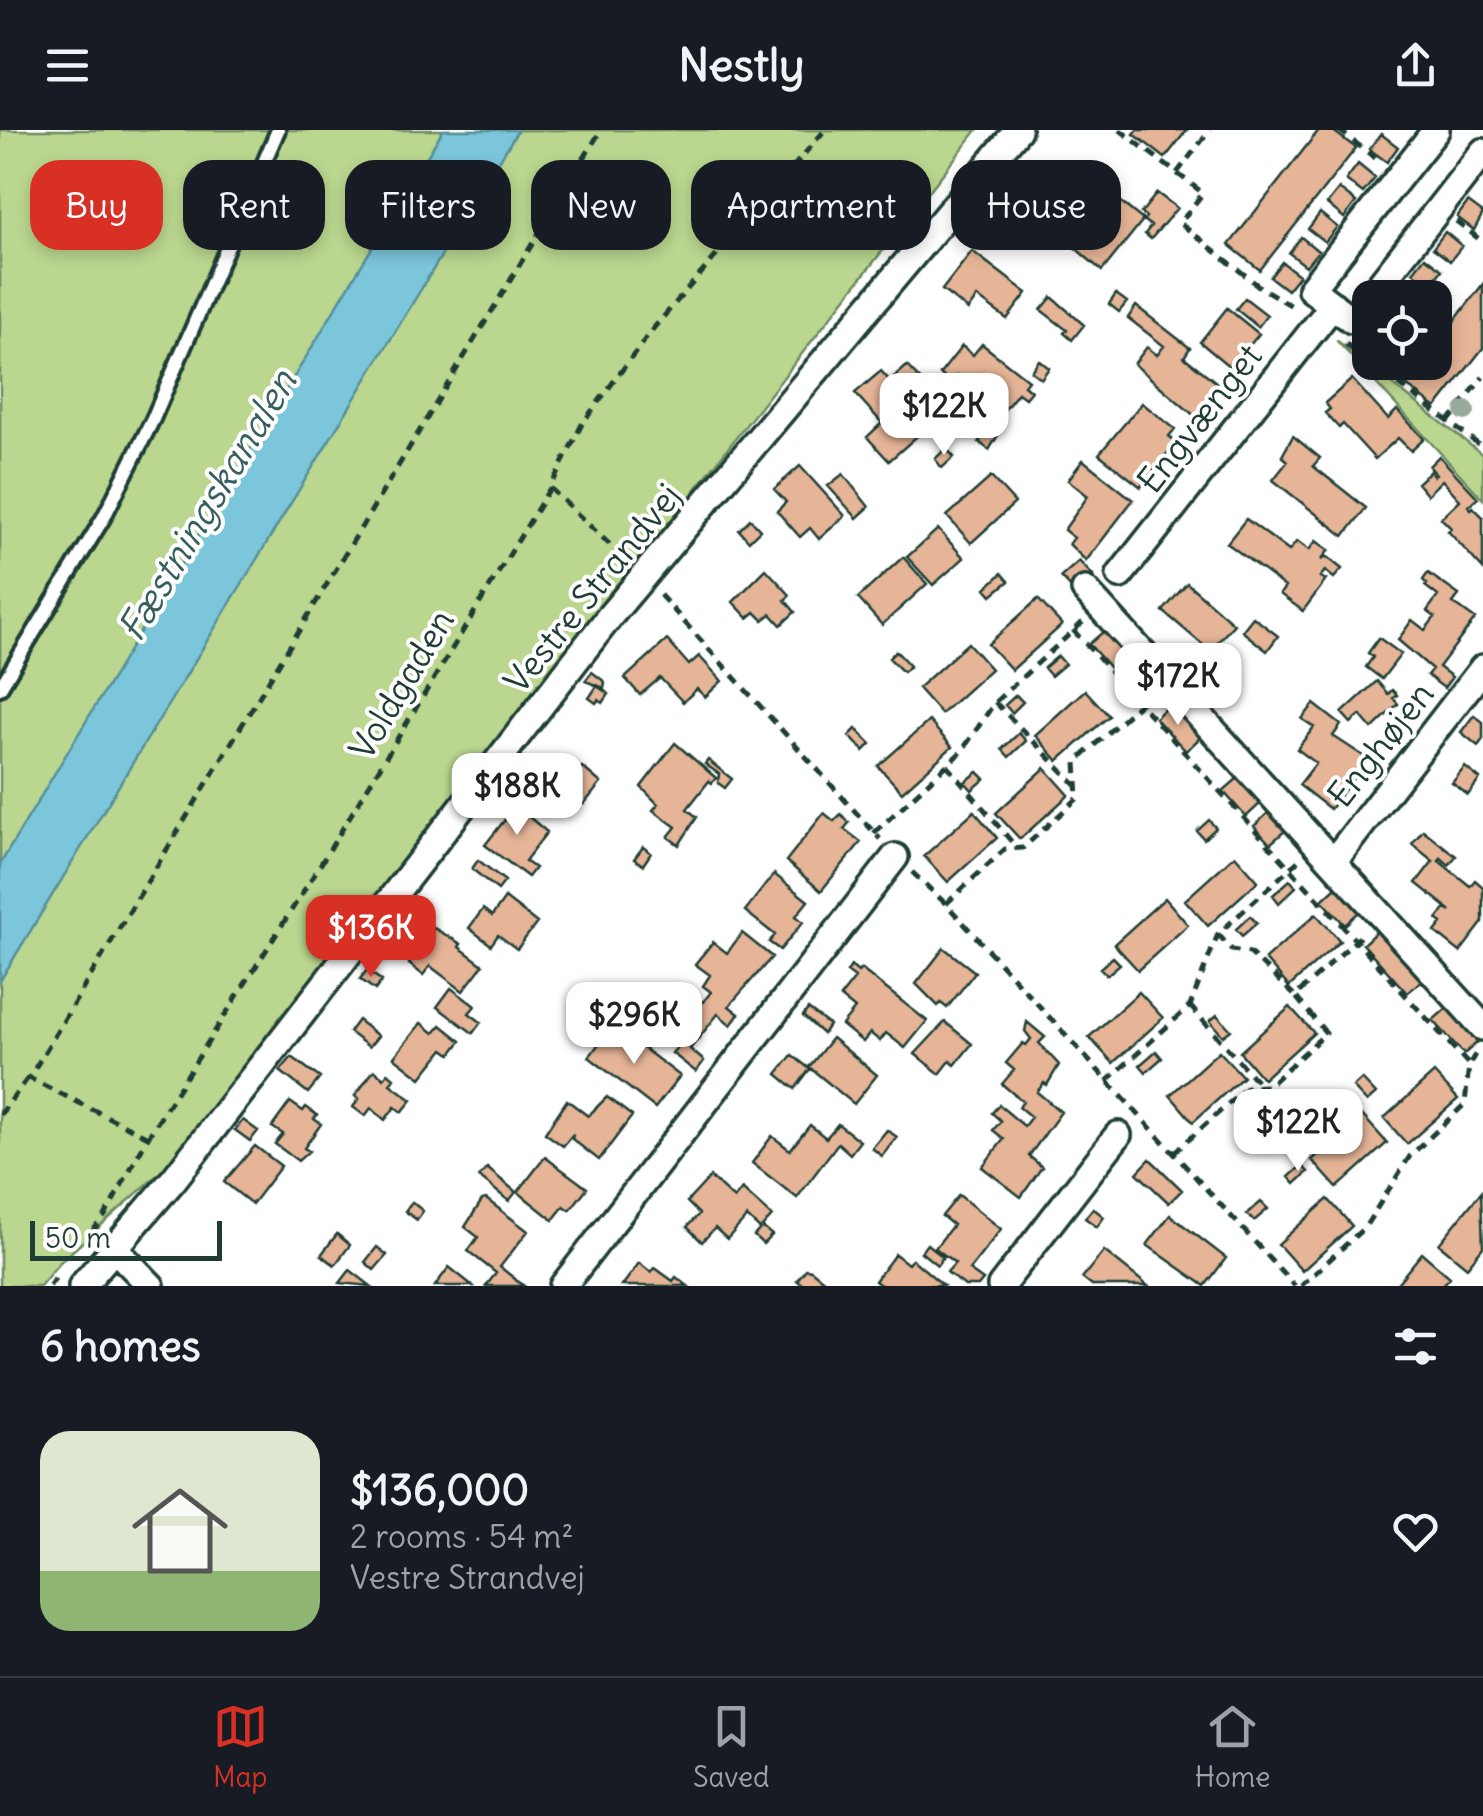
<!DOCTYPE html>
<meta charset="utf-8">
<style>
:root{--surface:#171b24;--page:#242831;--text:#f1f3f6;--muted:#9ea1a6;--line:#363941;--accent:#d93025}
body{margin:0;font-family:Delius,sans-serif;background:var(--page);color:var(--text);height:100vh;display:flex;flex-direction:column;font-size:38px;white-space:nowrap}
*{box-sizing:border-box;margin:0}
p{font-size:32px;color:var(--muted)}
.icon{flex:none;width:55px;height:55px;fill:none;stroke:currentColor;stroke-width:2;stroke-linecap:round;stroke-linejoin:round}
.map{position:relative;height:1156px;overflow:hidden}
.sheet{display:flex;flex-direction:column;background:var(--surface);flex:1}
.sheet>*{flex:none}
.guide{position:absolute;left:30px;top:30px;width:1425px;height:90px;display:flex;gap:20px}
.fabs{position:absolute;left:1352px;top:150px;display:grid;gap:20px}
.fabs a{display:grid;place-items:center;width:100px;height:100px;border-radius:20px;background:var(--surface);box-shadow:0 5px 15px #0003;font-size:50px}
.scale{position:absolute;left:30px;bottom:25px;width:192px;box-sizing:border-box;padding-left:10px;border:5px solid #1f3d34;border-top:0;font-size:28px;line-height:35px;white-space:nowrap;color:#1f3d34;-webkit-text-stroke:8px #fff;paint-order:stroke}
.price{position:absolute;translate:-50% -85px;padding:0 22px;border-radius:20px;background:#fff;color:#222;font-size:32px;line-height:65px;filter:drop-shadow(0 2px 5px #0008)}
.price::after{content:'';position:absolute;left:50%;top:60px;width:30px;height:22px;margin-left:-15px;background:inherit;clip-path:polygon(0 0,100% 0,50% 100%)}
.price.selected{background:var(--accent);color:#fff}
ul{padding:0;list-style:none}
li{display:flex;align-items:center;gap:30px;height:250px;padding:0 40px}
li span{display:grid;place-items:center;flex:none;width:280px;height:200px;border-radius:30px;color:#555}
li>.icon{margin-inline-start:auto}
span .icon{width:120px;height:120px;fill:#fffc;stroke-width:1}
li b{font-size:42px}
h2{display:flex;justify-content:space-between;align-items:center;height:120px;padding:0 40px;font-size:42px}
.pill{padding:0 35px;border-radius:30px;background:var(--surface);box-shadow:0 5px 15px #0003;font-size:35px;line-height:90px}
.pill.selected{background:var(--accent);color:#fff}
header{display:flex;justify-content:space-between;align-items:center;height:130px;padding:0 40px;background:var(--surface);font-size:45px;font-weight:700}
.tab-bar{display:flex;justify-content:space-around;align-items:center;height:140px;border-top:2px solid var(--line);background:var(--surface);font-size:28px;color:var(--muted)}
.tab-bar a{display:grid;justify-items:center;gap:5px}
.tab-bar .selected{color:var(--accent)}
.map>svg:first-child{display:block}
</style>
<header><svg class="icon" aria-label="menu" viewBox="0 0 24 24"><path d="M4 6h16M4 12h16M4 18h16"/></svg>Nestly<svg class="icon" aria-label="share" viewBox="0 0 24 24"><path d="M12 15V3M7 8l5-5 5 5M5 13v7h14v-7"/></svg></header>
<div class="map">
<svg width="1483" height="1156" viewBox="0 0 1483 1156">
<rect width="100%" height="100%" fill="#fff"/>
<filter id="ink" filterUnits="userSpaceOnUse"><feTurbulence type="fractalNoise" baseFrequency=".01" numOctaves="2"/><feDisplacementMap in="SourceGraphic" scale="20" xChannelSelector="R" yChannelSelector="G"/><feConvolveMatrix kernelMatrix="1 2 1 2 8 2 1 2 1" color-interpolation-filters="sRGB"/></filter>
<g filter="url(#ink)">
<!-- green -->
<path fill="#bbd78f" stroke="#6d8a62" stroke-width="2.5" d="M0 0H977L162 1041 59 1133 40 1156H0Z
M1336 210 1483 325V369Z"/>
<!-- water -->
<path fill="#7bc6db" stroke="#568f98" stroke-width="2.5" d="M443 0H518L0 851V734Z"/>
<!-- building -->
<path fill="#e6b597" stroke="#1f3d34" stroke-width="2.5" d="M1137 0H1187L1165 28 1134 4Z
M1319 0H1332L1356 18 1260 140 1229 115Z
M1381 4 1398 17 1387 32 1369 19Z
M1358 34 1375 48 1363 63 1346 50Z
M1083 49 1110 70 1113 66 1143 90 1102 141 1072 115 1085 100 1059 80Z
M1339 59 1356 72 1344 88 1327 74Z
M1157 63 1177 78 1151 109 1145 104 1151 96 1143 90 1146 87 1141 83Z
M1468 72 1483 83 1474 100 1457 87Z
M1320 83 1337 97 1325 112 1308 99Z
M1445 102 1462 116 1450 131 1433 118Z
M1301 107 1318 121 1306 136 1289 123Z
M972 121 1027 163 1007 189 977 167 968 180 942 160Z
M1425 127 1442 140 1430 155 1413 142Z
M1282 132 1299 145 1287 160 1270 147Z
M1406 151 1423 164 1420 168 1394 166Z
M1483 154V218L1436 278 1405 254 1422 232H1435V216Z
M1116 164 1127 172 1119 182 1109 174Z
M1052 167 1084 195 1072 210 1064 203 1067 200 1041 180Z
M1245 168 1267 185 1258 197 1236 179Z
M1136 176 1190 218 1184 227 1221 256 1197 288 1134 234 1147 217 1157 225 1164 216 1128 188Z
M1227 178 1259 204 1231 238 1200 212Z
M1368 200 1370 201V226L1357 215Z
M982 214 1028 250 1024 255 1031 261 1025 268 1018 263 992 295 1000 302 989 320 979 312 985 304 964 288 983 266 957 246 951 253 940 244 962 216 973 225Z
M1039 230 1049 238 1041 249 1031 241Z
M907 236 927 257 911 270 932 293 889 331 867 307 882 293 855 263 881 241 890 251Z
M1352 249 1388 289 1397 280 1424 309 1411 321 1398 308 1375 329 1343 294 1339 298 1325 283 1330 279 1325 273Z
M1142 273 1175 299 1169 306 1176 312 1141 357 1099 324Z
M1293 306 1320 328 1313 336 1366 378 1344 406 1273 350 1288 331 1282 326Z
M946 318 954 327 942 338 935 329Z
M1439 326 1478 368 1469 376 1471 379 1473 377 1483 387V439L1448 401 1451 398 1441 388 1460 370 1442 350 1427 365 1417 353 1430 341 1434 346 1436 344 1429 336Z
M1083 330 1133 370 1086 431 1069 414 1074 408 1064 400 1088 366 1068 350Z
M800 336 845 386 819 409 810 398 800 407 777 381 786 372 774 359Z
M843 344 869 377 857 388 828 356Z
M991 347 1015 373 971 413 947 386Z
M750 389 760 400 749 411 739 400Z
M1246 389 1289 421 1297 411 1309 420 1316 411 1329 420 1321 430 1327 427 1342 439 1334 448 1325 441 1320 447 1326 450 1303 481 1280 464 1285 457 1227 413Z
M938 399 964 428 933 455 907 427Z
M903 427 927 454 882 495 858 468Z
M1079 431 1093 446 1075 462 1061 447Z
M766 439 790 465 785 470 795 482 781 495 771 484 763 490 755 482 748 488 733 472Z
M1002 443 1009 451 992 465 986 458Z
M1428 443 1459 465 1453 473 1475 489 1439 537 1452 547 1444 558 1427 545 1432 539 1398 510 1412 490 1425 500 1435 487 1427 481 1438 466 1425 456 1427 454 1423 450Z
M1187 453 1234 494 1210 521 1163 481Z
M1038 469 1062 495 1012 540 988 514Z
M1253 487 1278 506 1267 521 1242 501Z
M1104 501 1149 550 1133 564 1089 514Z
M1379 508 1401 524 1382 549 1366 537 1373 527 1368 523Z
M667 510 689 535 699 526 722 551 705 567 697 559 683 572 660 548 640 565 625 548Z
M968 513 991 539 941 584 918 558Z
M896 521 910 536 903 542 889 528Z
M1058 526 1065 534 1051 546 1044 538Z
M592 542 605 552 604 558 585 551Z
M1377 551 1388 564 1392 560 1397 565 1393 568 1398 574 1372 599 1360 585 1351 593 1342 583Z
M597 556 609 564 603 573 598 570 596 573 589 568Z
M1085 560 1109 586 1058 631 1035 605Z
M1016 565 1023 572 1012 583 1005 575Z
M1170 574 1201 607 1186 621 1155 588Z
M1314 574 1341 595 1333 606 1368 629 1330 679 1299 655 1316 633 1297 619 1314 597 1302 589Z
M1474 585 1483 592V609L1478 616 1461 602Z
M929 591 952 617 902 662 878 636Z
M856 599 871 614 864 621 849 606Z
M1019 603 1026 611 1009 627 1002 619Z
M675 613 716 648 712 653 709 651 687 679 697 687 679 715 668 707 676 697 653 680 658 674 641 657Z
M708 630 732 649 725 658 718 653 719 644 705 634Z
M558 633 574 646 582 637 601 653 584 674 574 666 558 686 527 658 536 646 543 651Z
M1465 637 1480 649 1468 665 1452 653Z
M1045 638 1069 665 1020 709 996 683Z
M978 642 985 649 972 660 965 652Z
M1238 648 1261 673 1246 687 1223 661Z
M510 671 547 702 525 731 535 738 528 747 485 715 507 687 500 682Z
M974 681 997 708 948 752 924 726Z
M1269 682 1286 700 1270 714 1254 696Z
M824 683 834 691 841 684 849 693 844 699 861 712 821 761 786 731Z
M1209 690 1216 698 1204 709 1197 701Z
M1423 700 1456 726 1449 735 1441 728 1439 731 1470 756 1475 750 1483 757V792L1460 822 1435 802 1442 793 1437 789 1445 779 1451 781 1416 753 1433 731 1412 714Z
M643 717 651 723 643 735 634 729Z
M1235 725 1258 751 1208 796 1185 770Z
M478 730 505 751 498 760 472 739Z
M774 744 808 771 796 786 803 792 780 820 769 812 775 805 745 781Z
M1290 750 1296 757 1279 773 1273 765Z
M1337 756 1360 781 1345 795 1322 770Z
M505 768 537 793 517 819 498 805 491 815 469 798 483 779 492 786Z
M1165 768 1188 795 1138 840 1114 814Z
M1316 784 1340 811 1289 857 1265 829Z
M1250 786 1257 793 1242 806 1236 799Z
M434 798 461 814 459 817 483 835 463 861 430 836 423 845 409 834Z
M1378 800 1423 850 1407 863 1363 814Z
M742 803 772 827 729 876 739 884 731 895 718 884 690 919 704 931 696 942 672 923 680 914 663 901 667 896 660 891 673 874 680 879 692 864 703 872 711 862 703 856 710 845 695 834 713 812 727 823Z
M944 818 975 842 947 878 941 873 938 876 916 854Z
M1113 827 1120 834 1107 845 1100 838Z
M851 836 858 842 861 839 927 891 905 918 886 903 880 911 870 903 863 912 842 895 855 879 840 867 855 848 847 842Z
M367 840 382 851 375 860 360 849Z
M451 858 475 876 469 883 481 892 473 903 437 877Z
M1139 862 1163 888 1113 933 1089 907Z
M1290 877 1314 903 1263 949 1240 922Z
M1448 877 1479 911 1464 924 1433 890Z
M808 879 829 895 823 904 803 886Z
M1217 885 1231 900 1223 906 1210 891Z
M358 890 378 906 369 917 349 902Z
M945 892 972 914 955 935 950 931 940 944 915 924Z
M1027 892 1045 907 1039 913 1059 935 1047 955 1044 953 1037 962 1061 982 1029 1026 1042 1037 1021 1067 982 1037 1004 1009 993 1000 1001 991 992 983 999 975 1024 996 1031 987 1019 977 1023 972 1002 954 1014 940 1006 933 1023 913 1026 915 1031 909 1025 901Z
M421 893 434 903 441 895 461 911 451 924 444 919 421 948 394 927Z
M613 895 680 946 655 978 589 927Z
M832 908 877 945 854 974 809 937Z
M1156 921 1162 928 1146 942 1140 935Z
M1219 921 1243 947 1193 992 1170 965Z
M792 925 810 939 795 959 777 944Z
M292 927 320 948 308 963 280 941Z
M374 940 384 948 388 943 394 948 390 954 412 970 402 982 395 977 385 990 371 978 365 986 353 977 359 969 355 966Z
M1434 943 1458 969 1407 1014 1384 988Z
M1362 949 1376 964 1367 972 1353 957Z
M607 967 632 986 599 1030 572 1009 573 1004 563 1016 545 1003 567 970 588 986Z
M290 972 303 981 306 977 317 985 314 989 321 994 304 1018 309 1021 298 1031 275 1014 283 1004 272 997Z
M1362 985 1387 1013 1337 1058 1312 1030Z
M243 990 258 1001 250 1011 235 1000Z
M838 994 860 1011 850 1024 838 1013 797 1068 752 1033 772 1006 790 1020 810 995 826 1008Z
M887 1000 897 1007 882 1026 872 1018Z
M255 1016 281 1036 252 1074 224 1052Z
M545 1027 587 1058 570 1080 564 1076 553 1090 518 1062Z
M1150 1029 1182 1060 1169 1073 1137 1043Z
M1302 1035 1308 1042 1295 1054 1289 1047Z
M487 1038 516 1062 509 1071 479 1047Z
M710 1047 734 1069 742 1059 772 1086 762 1097 772 1105 763 1114 754 1106 760 1099 747 1087 727 1109 715 1098 702 1112 687 1097 699 1084 687 1072Z
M1481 1062 1483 1117 1467 1137 1439 1114Z
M959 1065 1001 1099 969 1140 983 1150 978 1156H965L947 1142 955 1133 935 1118 953 1095 942 1086Z
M486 1069 528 1101 500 1137 524 1156H486L496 1143 468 1121 478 1107 465 1097 482 1070Z
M1328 1069 1352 1096 1302 1141 1278 1114Z
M412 1072 423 1081 417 1090 405 1081Z
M1261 1072 1268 1079 1254 1091 1247 1084Z
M1093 1078 1104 1087 1097 1097 1085 1088Z
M1170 1085 1226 1128 1205 1156 1147 1115Z
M337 1104 350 1115 335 1135 321 1125Z
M927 1114 943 1127 937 1135 921 1122Z
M377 1117 387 1125 374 1140 365 1132Z
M1104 1121 1148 1156H1092L1082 1148Z
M1422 1123 1450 1147 1442 1156H1395Z
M895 1124 908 1134 912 1129 943 1155 882 1156 875 1151Z
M639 1133 651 1142 655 1138 673 1151 676 1147 688 1156H622Z
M449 1137 473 1156H435Z
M806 1139 811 1140 831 1156H804L797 1150Z
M350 1140 371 1156 340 1153Z"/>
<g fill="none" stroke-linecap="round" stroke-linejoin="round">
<defs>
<path id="lane" d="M0 558 104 387 153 289 278 0"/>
<path id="street" d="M1436 0 1311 159 1352 190 1483 22
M1120 445 1333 175
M1085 460 1483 897
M1333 732 1483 538
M114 1118 151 1156
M82 1156 174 1049 610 486 1018 0
M563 1156 895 727
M1001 1156 1118 1005"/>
</defs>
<!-- lane casing -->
<use href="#lane" stroke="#1f3d34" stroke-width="20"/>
<!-- street casing -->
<use href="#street" stroke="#1f3d34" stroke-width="32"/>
<!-- path -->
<path stroke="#1f3d34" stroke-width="5" stroke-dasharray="10 8" stroke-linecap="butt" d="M1120 0 1203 63 1180 93 1260 157 1292 176
M1339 0 1380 32
M1177 43 1210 0
M1456 91 1483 112
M1346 214 1370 232
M1370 232 1483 318
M1448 292 1483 247
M550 358 628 432
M660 465 880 709
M1073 500 1469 935
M995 572 1077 656
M947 635 1016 717
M874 703 962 621 995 572 1083 492
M912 742 946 774 1295 1156
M946 774 1005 719 1023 718 1078 668 1076 632 1149 565
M1218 804 1232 820 1250 823 1295 866
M1190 876 1261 956
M1107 951 1190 876 1218 804 1298 731
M0 985 28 948
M148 1007 29 948 601 0
M1174 1023 1247 957 1268 956 1326 903 1295 866 1365 802
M92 1102 106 1084 148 1007 327 724 550 358 582 294 652 200 825 0
M49 1156 57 1146
M1301 1156 1365 1097 1410 1026 1465 974 1469 935 1477 921"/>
<!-- lane -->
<use href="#lane" stroke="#fff" stroke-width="12"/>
<!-- street -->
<use href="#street" stroke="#fff" stroke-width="25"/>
</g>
<!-- trees -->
<circle fill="#99aa9c" cx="1465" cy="281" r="10"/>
</g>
<g text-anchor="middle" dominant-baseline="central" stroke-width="8" stroke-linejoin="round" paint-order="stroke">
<!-- street labels -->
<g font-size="35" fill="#1f3d34" stroke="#fff">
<text transform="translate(1199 288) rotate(-52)">Engvænget</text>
<text transform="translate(592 458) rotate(-51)">Vestre Strandvej</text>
<text transform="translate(401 554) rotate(-59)">Voldgaden</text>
<text transform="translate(1380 614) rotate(-52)">Enghøjen</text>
</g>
<!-- water labels -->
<g font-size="38" font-style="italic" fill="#365f5e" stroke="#fff">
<text transform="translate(207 375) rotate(-59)">Fæstningskanalen</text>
</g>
</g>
</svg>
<div class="fabs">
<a><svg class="icon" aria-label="locate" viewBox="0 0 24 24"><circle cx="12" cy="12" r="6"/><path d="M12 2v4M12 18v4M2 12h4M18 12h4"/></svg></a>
</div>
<div class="scale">50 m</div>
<b class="price" style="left:944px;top:328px">$122K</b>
<b class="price" style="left:1178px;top:598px">$172K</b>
<b class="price" style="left:517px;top:708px">$188K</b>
<b class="price selected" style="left:371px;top:850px">$136K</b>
<b class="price" style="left:634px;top:937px">$296K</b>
<b class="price" style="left:1298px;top:1044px">$122K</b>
<div class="guide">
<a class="pill selected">Buy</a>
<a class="pill">Rent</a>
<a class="pill">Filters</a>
<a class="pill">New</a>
<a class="pill">Apartment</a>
<a class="pill">House</a>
</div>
</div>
<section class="sheet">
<h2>6 homes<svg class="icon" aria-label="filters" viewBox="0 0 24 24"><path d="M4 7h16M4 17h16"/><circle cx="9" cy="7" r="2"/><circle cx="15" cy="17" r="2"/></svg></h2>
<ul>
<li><span style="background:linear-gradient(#dfe7d0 70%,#8fb573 0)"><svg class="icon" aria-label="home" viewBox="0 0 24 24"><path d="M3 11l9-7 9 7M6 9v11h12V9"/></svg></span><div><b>$136,000</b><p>2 rooms · 54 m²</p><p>Vestre Strandvej</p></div><svg class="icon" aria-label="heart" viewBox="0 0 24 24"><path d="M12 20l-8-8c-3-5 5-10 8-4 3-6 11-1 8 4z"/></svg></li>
</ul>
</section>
<nav class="tab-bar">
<a class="selected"><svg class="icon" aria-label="map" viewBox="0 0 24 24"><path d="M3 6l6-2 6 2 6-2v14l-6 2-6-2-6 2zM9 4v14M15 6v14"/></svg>Map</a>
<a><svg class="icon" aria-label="saved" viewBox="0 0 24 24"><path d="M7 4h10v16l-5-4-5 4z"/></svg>Saved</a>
<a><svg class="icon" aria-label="home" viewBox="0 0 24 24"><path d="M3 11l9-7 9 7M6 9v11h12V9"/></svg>Home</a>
</nav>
